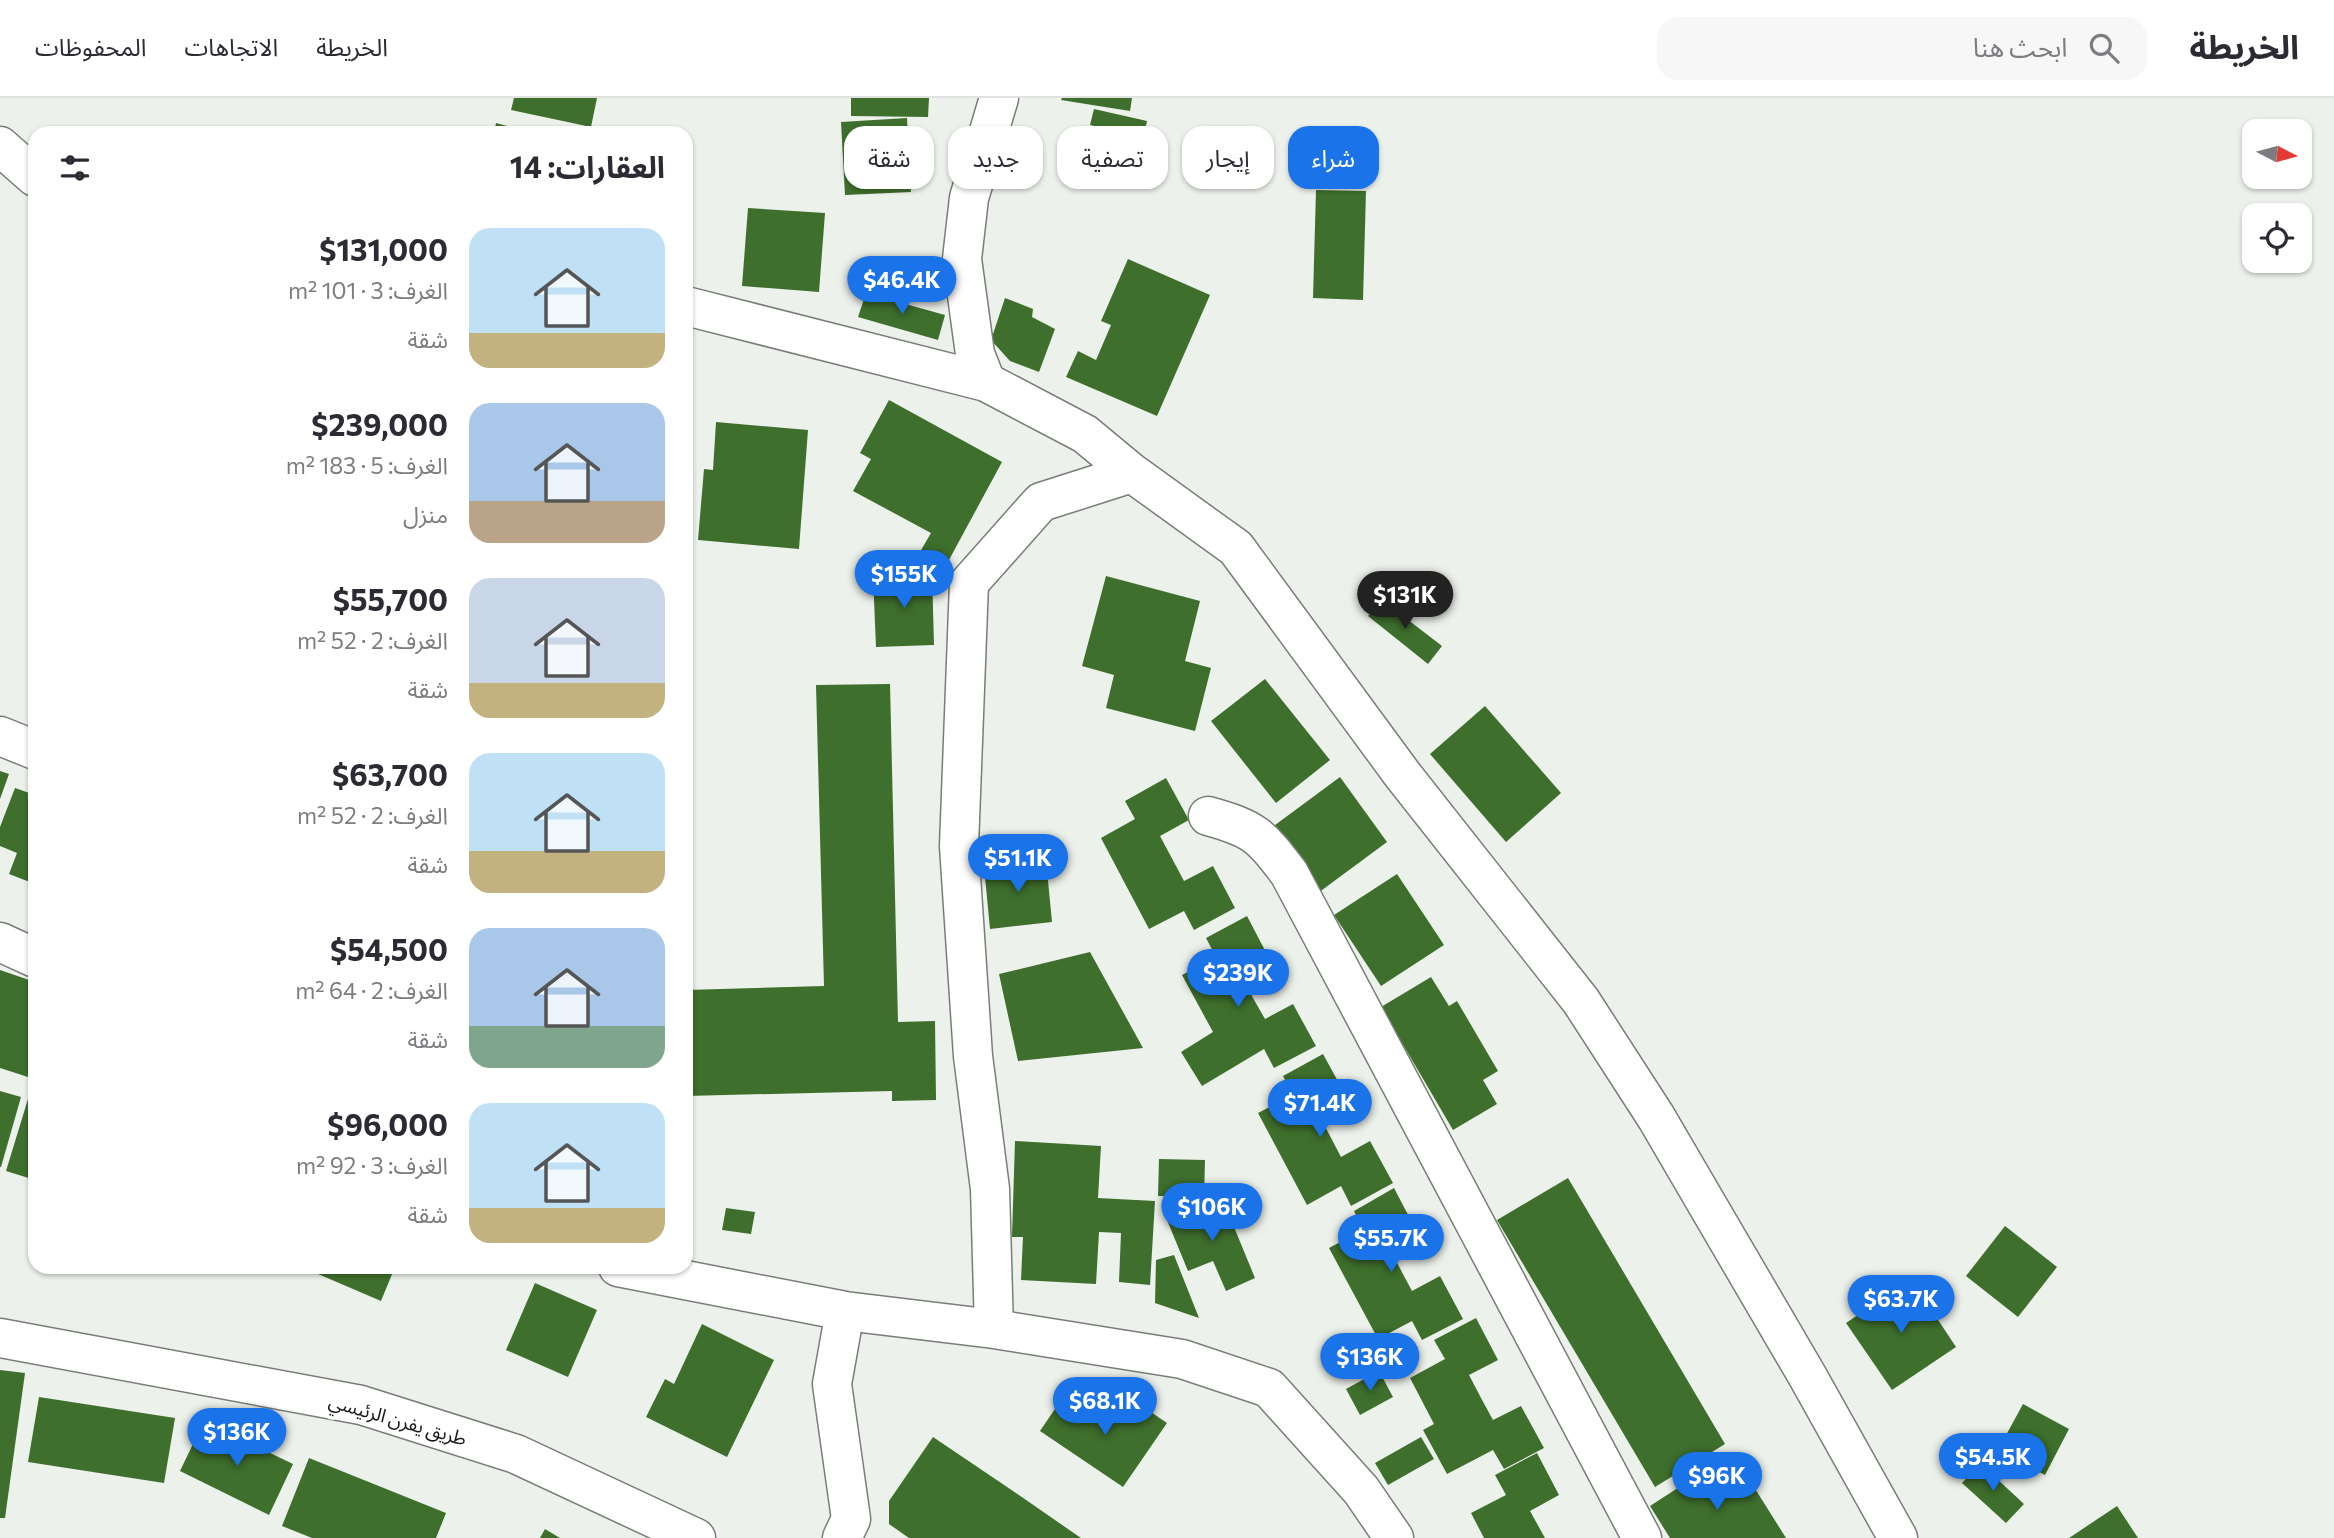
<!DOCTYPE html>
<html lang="ar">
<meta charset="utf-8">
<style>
:root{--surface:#fff;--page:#f7f7f7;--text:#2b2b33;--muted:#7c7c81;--line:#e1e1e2;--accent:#1a73e8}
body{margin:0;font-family:Commissioner,"Noto Sans Arabic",sans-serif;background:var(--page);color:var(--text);direction:rtl;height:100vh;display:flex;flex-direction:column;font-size:26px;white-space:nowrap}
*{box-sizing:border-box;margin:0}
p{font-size:23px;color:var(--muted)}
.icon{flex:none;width:38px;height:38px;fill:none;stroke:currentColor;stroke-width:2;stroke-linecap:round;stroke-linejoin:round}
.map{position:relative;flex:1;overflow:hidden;direction:ltr}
.panel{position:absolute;left:28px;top:28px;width:665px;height:1148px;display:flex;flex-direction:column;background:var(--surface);border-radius:21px;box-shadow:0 2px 5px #0004;direction:rtl}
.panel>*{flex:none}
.guide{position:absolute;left:714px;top:28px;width:665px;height:63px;direction:rtl;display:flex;gap:14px}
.needle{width:46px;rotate:96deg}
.controls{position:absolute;left:2242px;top:21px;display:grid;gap:14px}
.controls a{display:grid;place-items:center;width:70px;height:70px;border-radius:14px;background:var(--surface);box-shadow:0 2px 5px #0004;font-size:35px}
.price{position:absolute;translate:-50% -60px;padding:0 16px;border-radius:24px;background:var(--accent);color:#fff;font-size:23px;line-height:46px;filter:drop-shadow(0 2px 4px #0008)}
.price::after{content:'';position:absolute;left:50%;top:42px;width:21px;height:16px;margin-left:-10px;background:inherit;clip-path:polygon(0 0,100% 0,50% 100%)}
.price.on{background:#222;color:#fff}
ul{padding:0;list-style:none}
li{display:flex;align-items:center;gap:21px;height:175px;padding:0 28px}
li span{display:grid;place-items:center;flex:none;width:196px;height:140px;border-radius:21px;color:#555}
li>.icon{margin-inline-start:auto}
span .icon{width:84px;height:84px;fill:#fffc;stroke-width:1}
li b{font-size:30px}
h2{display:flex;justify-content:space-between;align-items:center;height:84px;padding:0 28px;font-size:30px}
.tag{padding:0 24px;border-radius:21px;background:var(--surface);box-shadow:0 2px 5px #0004;font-size:24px;line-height:63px}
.tag.on{background:var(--accent);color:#fff}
header{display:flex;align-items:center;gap:42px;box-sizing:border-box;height:98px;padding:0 35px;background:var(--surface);border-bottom:2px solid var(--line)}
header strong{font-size:33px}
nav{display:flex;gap:38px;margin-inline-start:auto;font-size:24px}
.search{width:490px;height:63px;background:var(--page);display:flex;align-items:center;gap:18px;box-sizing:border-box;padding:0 24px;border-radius:21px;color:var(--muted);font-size:26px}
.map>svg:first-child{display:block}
</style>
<header>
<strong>الخريطة</strong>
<div class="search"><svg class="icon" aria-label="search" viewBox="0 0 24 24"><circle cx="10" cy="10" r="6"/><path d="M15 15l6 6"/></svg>ابحث هنا</div>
<nav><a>الخريطة</a><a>الاتجاهات</a><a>المحفوظات</a></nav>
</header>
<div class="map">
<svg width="2334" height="1440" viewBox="0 0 2334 1440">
<rect width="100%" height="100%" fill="#edf1eb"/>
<!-- building -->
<path fill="#3e6f2c" d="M514 0H597L591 29 511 12Z
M851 0H929L928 19 851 18Z
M1062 0H1132L1130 13 1061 2Z
M1094 11 1147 23 1138 65 1097 56 1103 30 1090 27Z
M907 20 911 94 845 97 841 24Z
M496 25 529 34 528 35H494Z
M1316 92 1366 93 1363 202 1313 200Z
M748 110 825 115 819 194 742 188Z
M1128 161 1210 197 1157 318 1066 279 1078 253 1096 262 1111 227 1101 223Z
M866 195 945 217 938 242 858 219Z
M1005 200 1033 211 1032 219 1055 231 1039 274 1010 263 991 242Z
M889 302 1002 364 943 473 917 459 931 435 853 393 871 361 860 355Z
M716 324 808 332 799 451 698 442 704 371 713 372Z
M932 475 934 547 876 549 873 478Z
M1106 478 1200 503 1185 563 1211 570 1195 633 1106 610 1114 577 1082 568Z
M1381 501 1442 548 1428 566 1368 518Z
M1265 581 1330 662 1276 705 1211 623Z
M890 586 898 924 935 923 936 1002 892 1003V993L686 998V892L824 888 816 587Z
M1485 608 1561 695 1506 744 1430 656Z
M0 673 9 676 0 701Z
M1340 679 1387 744 1318 795 1271 730Z
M1166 680 1189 722 1160 738 1184 783 1213 768 1235 810 1194 832 1184 813 1149 831 1101 740 1135 721 1125 703Z
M15 690 35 697V786L9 776 17 755 0 748V729Z
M1046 762 1052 824 990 831 984 768Z
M1397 776 1444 847 1381 888 1334 817Z
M1247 818 1269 860 1240 875 1253 900 1265 921 1293 906 1316 948 1274 970 1264 951 1202 988 1181 954 1213 934 1182 877 1216 859 1206 840Z
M1090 854 1143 950 1018 963 999 876Z
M0 872 35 884V969L31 980 0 970Z
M1431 879 1449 908 1457 903 1498 973 1483 982 1497 1006 1453 1032 1381 909Z
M1323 956 1346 998 1317 1013 1341 1059 1370 1043 1393 1085 1351 1108 1341 1088 1307 1107 1258 1015 1293 997 1283 978Z
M0 993 21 999 1 1069H0Z
M28 1001 35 1003V1082L6 1073Z
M1015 1043 1101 1048 1098 1100 1155 1103 1150 1187 1119 1184 1121 1135 1099 1134 1096 1186 1021 1182 1023 1139H1012Z
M1159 1061 1205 1062 1204 1099 1158 1098Z
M1568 1080 1725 1346 1655 1389 1497 1122Z
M1394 1090 1416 1132 1388 1148 1412 1193 1440 1178 1463 1221 1422 1242 1412 1223 1378 1241 1329 1150 1363 1132 1354 1113Z
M1222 1100 1255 1180 1226 1193 1213 1163 1188 1173 1167 1122Z
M726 1110 755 1114 751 1136 722 1132Z
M2005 1128 2057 1169 2018 1219 1966 1178Z
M1174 1157 1199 1220 1155 1205 1156 1162Z
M313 1169H395L381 1203 311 1173Z
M1911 1181 1956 1249 1892 1292 1846 1225Z
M535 1185 597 1212 568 1279 506 1252Z
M1476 1220 1498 1262 1469 1277 1481 1300 1493 1322 1521 1308 1544 1350 1504 1371 1493 1352 1447 1376 1423 1332 1434 1326 1410 1280 1445 1261 1434 1242Z
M702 1226 774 1262 727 1359 646 1319 665 1281 674 1286Z
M0 1272 25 1275 5 1420H0Z
M1379 1273 1393 1299 1360 1317 1346 1291Z
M1065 1296 1107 1325 1117 1308 1130 1317 1139 1306 1167 1325 1123 1389 1040 1333Z
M39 1299 175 1320 164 1385 28 1364Z
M2023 1306 2069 1331 2045 1377 1998 1352Z
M204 1323 293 1366 269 1417 180 1373Z
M933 1339 1013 1393 1081 1440H909L889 1426V1403Z
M1421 1339 1434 1361 1388 1387 1375 1365Z
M1537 1355 1559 1397 1530 1413 1545 1440H1484L1471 1415 1506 1397 1495 1377Z
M309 1360 446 1415 436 1440H312L282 1428Z
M1980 1365 2024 1406 2006 1425 1962 1385Z
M1742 1370 1786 1440H1670L1650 1408 1690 1382 1700 1398Z
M2117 1408 2138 1440H2069Z
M545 1431 560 1440H540Z"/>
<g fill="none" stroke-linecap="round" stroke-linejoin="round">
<defs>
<path id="minor" d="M0 48 35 79
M686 208 986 284 1085 336 1132 375
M986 284 975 256 962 161 969 100 999 0
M0 638 35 652
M1208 718C1255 731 1260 737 1289 775L1642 1440
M0 844 35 860
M618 1169 845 1213 994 1231 1182 1261 1269 1290 1361 1392 1394 1440
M994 1231 990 1091 973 958 959 748 969 485 1041 404 1132 375 1236 450 1402 676 1581 903 1656 1019 1808 1279 1898 1440
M842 1440 851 1421 832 1286 845 1213"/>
<path id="major" d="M0 1240 361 1307 516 1356 696 1440"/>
</defs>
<!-- minor casing -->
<use href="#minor" stroke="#797d78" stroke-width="41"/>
<!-- major casing -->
<use href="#major" stroke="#797d78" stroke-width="41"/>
<!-- minor -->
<use href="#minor" stroke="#fff" stroke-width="38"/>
<!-- major -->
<use href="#major" stroke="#fff" stroke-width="38"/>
</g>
<g text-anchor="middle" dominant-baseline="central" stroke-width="7" stroke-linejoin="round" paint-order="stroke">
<!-- street labels -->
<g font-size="19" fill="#181a18" stroke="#fff">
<text transform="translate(398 1321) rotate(16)">طريق يفرن الرئيسي</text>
</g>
</g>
</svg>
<div class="controls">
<a><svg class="needle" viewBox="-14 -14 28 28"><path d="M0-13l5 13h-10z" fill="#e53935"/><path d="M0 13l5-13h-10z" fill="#7c7c81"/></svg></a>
<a><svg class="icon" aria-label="locate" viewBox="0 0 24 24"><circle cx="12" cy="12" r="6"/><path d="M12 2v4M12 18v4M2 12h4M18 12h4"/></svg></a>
</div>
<b class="price" style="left:902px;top:218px">$46.4K</b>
<b class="price" style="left:904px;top:512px">$155K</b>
<b class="price on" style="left:1405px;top:533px">$131K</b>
<b class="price" style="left:1018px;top:796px">$51.1K</b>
<b class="price" style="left:1238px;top:911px">$239K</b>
<b class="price" style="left:1320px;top:1041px">$71.4K</b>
<b class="price" style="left:1212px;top:1145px">$106K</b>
<b class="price" style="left:1391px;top:1176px">$55.7K</b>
<b class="price" style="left:1901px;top:1237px">$63.7K</b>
<b class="price" style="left:1370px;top:1295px">$136K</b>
<b class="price" style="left:1105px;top:1339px">$68.1K</b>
<b class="price" style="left:237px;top:1370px">$136K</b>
<b class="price" style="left:1993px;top:1395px">$54.5K</b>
<b class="price" style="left:1717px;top:1414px">$96K</b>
<div class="guide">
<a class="tag on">شراء</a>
<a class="tag">إيجار</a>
<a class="tag">تصفية</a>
<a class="tag">جديد</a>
<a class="tag">شقة</a>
</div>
<section class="panel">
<h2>العقارات: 14<svg class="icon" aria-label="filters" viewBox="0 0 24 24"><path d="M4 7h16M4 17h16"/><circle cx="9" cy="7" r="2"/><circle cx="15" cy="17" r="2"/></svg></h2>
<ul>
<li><span style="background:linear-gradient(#bfe0f5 75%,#c2b280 0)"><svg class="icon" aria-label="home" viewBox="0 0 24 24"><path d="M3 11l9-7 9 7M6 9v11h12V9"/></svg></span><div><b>$131,000</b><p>الغرف: 3 · 101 m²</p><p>شقة</p></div></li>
<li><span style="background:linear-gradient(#a9c7e8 70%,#b9a48a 0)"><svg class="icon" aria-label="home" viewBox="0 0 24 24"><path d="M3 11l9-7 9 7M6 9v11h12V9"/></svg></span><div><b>$239,000</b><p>الغرف: 5 · 183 m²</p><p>منزل</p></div></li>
<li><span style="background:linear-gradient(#c9d6e8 75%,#c2b280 0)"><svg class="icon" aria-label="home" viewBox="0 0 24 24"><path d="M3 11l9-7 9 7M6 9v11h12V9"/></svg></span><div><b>$55,700</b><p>الغرف: 2 · 52 m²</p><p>شقة</p></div></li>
<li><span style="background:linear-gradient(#bfe0f5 70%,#c2b280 0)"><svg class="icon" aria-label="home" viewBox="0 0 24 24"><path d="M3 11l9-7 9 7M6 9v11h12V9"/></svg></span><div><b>$63,700</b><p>الغرف: 2 · 52 m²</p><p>شقة</p></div></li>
<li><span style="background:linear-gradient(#a9c7e8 70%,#7fa58c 0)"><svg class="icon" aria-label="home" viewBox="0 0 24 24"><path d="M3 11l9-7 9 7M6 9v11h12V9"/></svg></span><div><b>$54,500</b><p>الغرف: 2 · 64 m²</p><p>شقة</p></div></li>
<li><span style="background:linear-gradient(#bfe0f5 75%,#c2b280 0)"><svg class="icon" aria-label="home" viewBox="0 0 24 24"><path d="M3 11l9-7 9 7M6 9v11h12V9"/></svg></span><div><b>$96,000</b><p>الغرف: 3 · 92 m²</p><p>شقة</p></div></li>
</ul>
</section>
</div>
